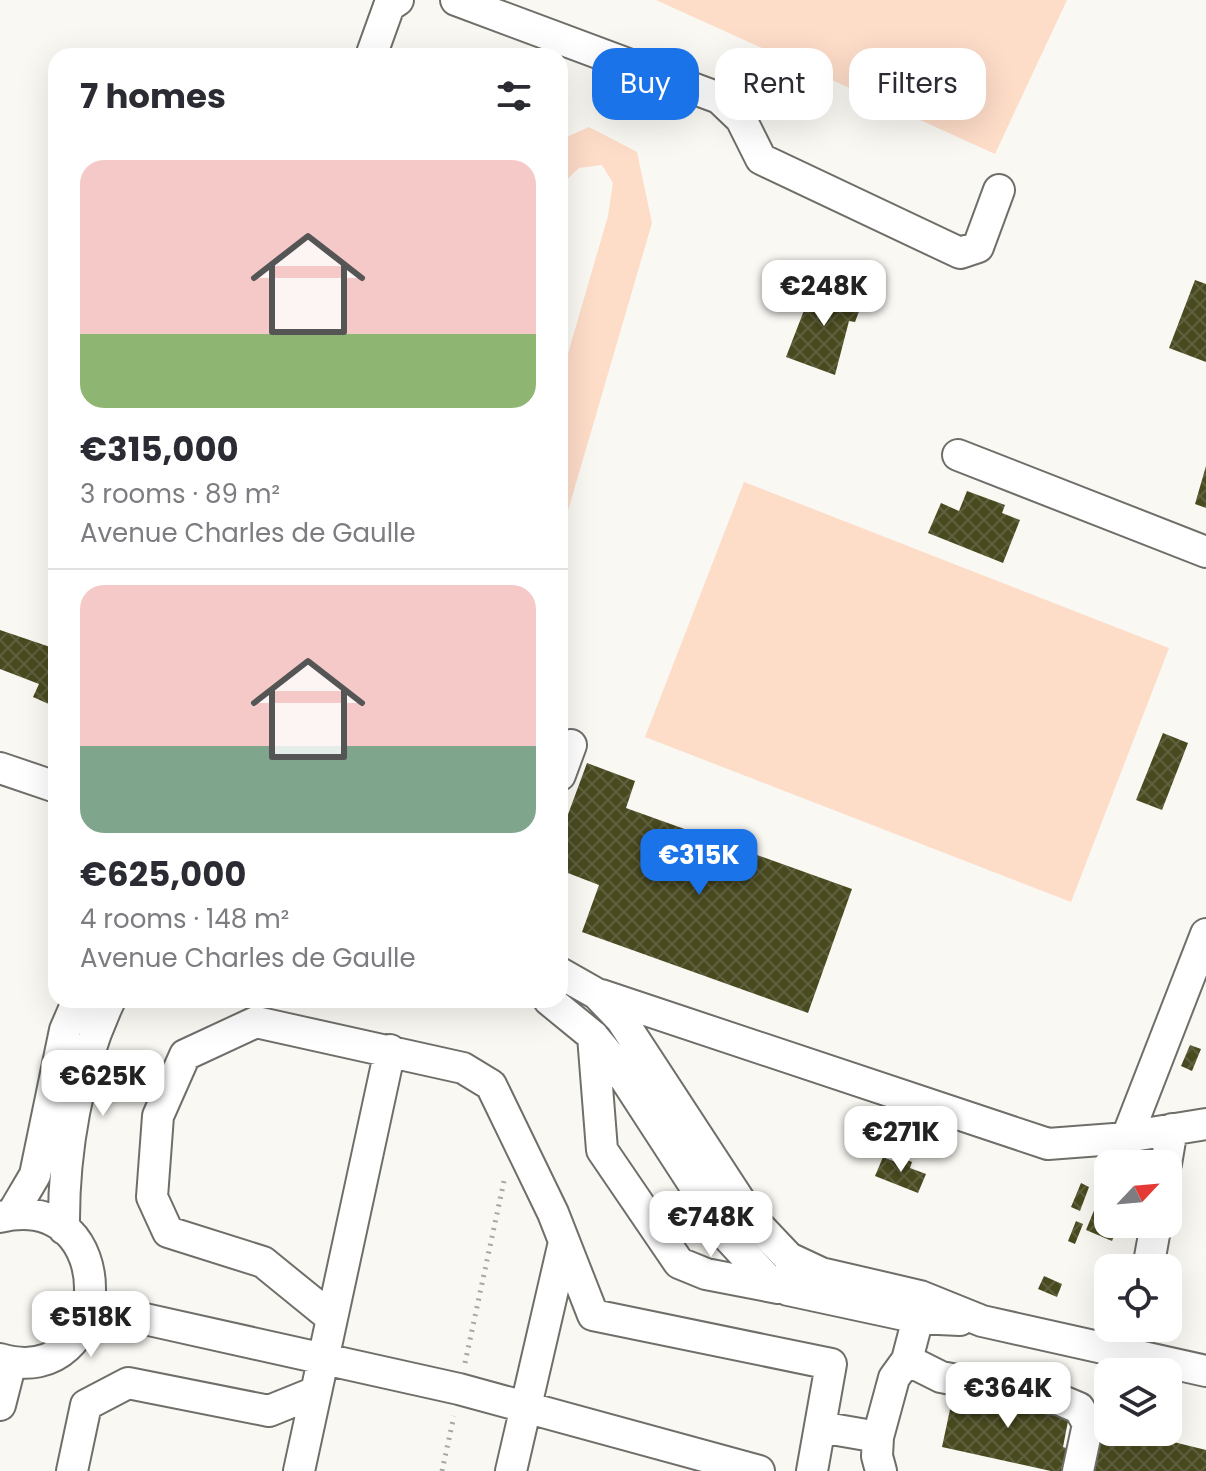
<!DOCTYPE html>
<meta charset="utf-8">
<style>
:root{--surface:#fff;--page:#f2f2f3;--text:#2b2b33;--muted:#7c7c81;--line:#e1e1e2;--accent:#1a73e8}
body{margin:0;font-family:Poppins,sans-serif;background:var(--page);color:var(--text);height:100vh;display:flex;flex-direction:column;font-size:30px;white-space:nowrap}
*{box-sizing:border-box;margin:0}
p{font-size:26px;color:var(--muted)}
.icon{flex:none;width:44px;height:44px;fill:none;stroke:currentColor;stroke-width:2;stroke-linecap:round;stroke-linejoin:round}
.map{position:relative;flex:1;overflow:hidden}
.side{position:absolute;left:48px;top:48px;width:520px;height:960px;display:flex;flex-direction:column;background:var(--surface);border-radius:24px;box-shadow:0 8px 32px #0002}
.side>*{flex:none}
.hud{position:absolute;left:592px;top:48px;width:494px;height:72px;display:flex;gap:16px}
.needle{width:52px;rotate:64deg}
.buttons{position:absolute;left:1094px;top:1150px;display:grid;gap:16px}
.buttons a{display:grid;place-items:center;width:88px;height:88px;border-radius:16px;background:var(--surface);box-shadow:0 8px 32px #0002;font-size:40px}
.price{position:absolute;translate:-50% -68px;padding:0 18px;border-radius:16px;background:#fff;color:#222;font-size:26px;line-height:52px;filter:drop-shadow(0 2px 4px #0008)}
.price::after{content:'';position:absolute;left:50%;top:48px;width:24px;height:18px;margin-left:-12px;background:inherit;clip-path:polygon(0 0,100% 0,50% 100%)}
.price.active{background:var(--accent);color:#fff}
ul{padding:0;list-style:none}
li{display:grid;align-content:center;gap:16px;height:424px;padding:0 32px}
li+li{border-top:2px solid var(--line)}
li span{display:grid;place-items:center;height:248px;border-radius:24px;color:#555}
li>.icon{margin-inline-start:auto}
span .icon{width:144px;height:144px;fill:#fffc;stroke-width:1}
li b{font-size:34px}
h2{display:flex;justify-content:space-between;align-items:center;height:96px;padding:0 32px;font-size:34px}
.tag{padding:0 28px;border-radius:24px;background:var(--surface);box-shadow:0 8px 32px #0002;font-size:28px;line-height:72px}
.tag.active{background:var(--accent);color:#fff}
.map>svg:first-child{display:block}
</style>
<div class="map">
<svg width="1206" height="1471" viewBox="0 0 1206 1471">
<defs>
<pattern id="building-cross-hatch" width="8" height="8" patternUnits="userSpaceOnUse" patternTransform="scale(2)"><rect width="8" height="8" fill="#494a1f"/><path d="M0 0l8 8M0 8l8-8" fill="none" stroke="#5f603e"/></pattern>
</defs>
<rect width="100%" height="100%" fill="#faf8f3"/>
<!-- pitch -->
<path fill="#fddcc8" d="M656 0H1067L995 154Z
M589 127 637 152 652 223 560 538V381L608 216 613 183 602 165 579 168 560 186V140Z
M744 482 1169 648 1071 902 645 737Z"/>
<!-- building -->
<path fill="url(#building-cross-hatch)" d="M1195 280 1206 284V362L1169 348Z
M815 282 863 301 855 322 849 321 835 375 786 357Z
M1206 466V508L1195 504Z
M967 491 1005 505 1002 513 1020 520 1003 563 928 533 941 503 959 511Z
M0 630 56 649V691L51 705 33 697 39 684 0 669Z
M1163 733 1188 743 1162 810 1136 800Z
M587 763 635 781 626 808 852 889 808 1013 582 932 599 885 560 870V836Z
M1190 1045 1201 1049 1192 1071 1181 1066Z
M883 1157 898 1163 900 1157 912 1162 910 1168 926 1174 918 1193 875 1176Z
M1081 1183 1089 1187 1080 1211 1071 1207Z
M1102 1191 1108 1194V1224H1119L1112 1241 1086 1230Z
M1076 1221 1083 1224 1075 1244 1068 1241Z
M1044 1276 1062 1284 1057 1297 1038 1289Z
M955 1386 1070 1411 1063 1447 1069 1449 1070 1471H1051L942 1447Z
M1102 1425 1108 1426V1432H1133L1206 1450V1471H1091Z"/>
<g fill="none" stroke-linecap="round" stroke-linejoin="round">
<defs>
<path id="minor" d="M456 0 719 98 741 119 761 159 960 253 978 247 999 190
M371 56 389 6 398 0
M958 455 1206 552
M0 768 56 787
M560 775 571 745
M560 973 597 994 621 1019 751 1218 789 1258 821 1273 920 1296 982 1321 1206 1371
M601 995 1048 1144 1114 1139 1206 1124
M549 1000 593 1036 613 1060 728 1237 766 1278 788 1290 918 1318 960 1320
M593 1036 602 1150 679 1263 706 1274 778 1288
M1127 1137 1206 934
M1166 1164 1172 1129
M12 1214 35 1175 65 1030 78 1000
M0 1217C123 1188 117 1393 0 1359
M64 1229C63 1153 77 1069 110 1000
M1148 1268 1156 1224
M91 1307 459 1389 759 1471
M332 1318 263 1262 168 1232 152 1197 158 1116 185 1055 256 1022 463 1068 491 1085 553 1213 593 1315 831 1364 812 1471
M907 1360 941 1377 1060 1400 1079 1408 1088 1424 1078 1471
M0 1405 11 1362
M820 1427 878 1437
M72 1471 86 1405 128 1383 269 1411 316 1392
M299 1471 390 1050
M511 1471 564 1242
M881 1471 877 1456 878 1437 894 1378 907 1360 918 1318"/>
</defs>
<!-- minor casing -->
<use href="#minor" stroke="#6f6e69" stroke-width="34"/>
<!-- path -->
<path stroke="#a8a7a3" stroke-width="5" stroke-dasharray="2 6" stroke-linecap="butt" d="M465 1363 504 1181
M442 1471 454 1416"/>
<!-- minor -->
<use href="#minor" stroke="#fff" stroke-width="30"/>
</g>
</svg>
<div class="buttons">
<a><svg class="needle" viewBox="-14 -14 28 28"><path d="M0-13l5 13h-10z" fill="#e53935"/><path d="M0 13l5-13h-10z" fill="#7c7c81"/></svg></a>
<a><svg class="icon" aria-label="locate" viewBox="0 0 24 24"><circle cx="12" cy="12" r="6"/><path d="M12 2v4M12 18v4M2 12h4M18 12h4"/></svg></a>
<a><svg class="icon" aria-label="layers" viewBox="0 0 24 24"><path d="M12 4l9 5-9 5-9-5zM3 14l9 5 9-5"/></svg></a>
</div>
<b class="price" style="left:824px;top:328px">€248K</b>
<b class="price active" style="left:699px;top:897px">€315K</b>
<b class="price" style="left:103px;top:1118px">€625K</b>
<b class="price" style="left:901px;top:1174px">€271K</b>
<b class="price" style="left:711px;top:1259px">€748K</b>
<b class="price" style="left:91px;top:1359px">€518K</b>
<b class="price" style="left:1008px;top:1430px">€364K</b>
<div class="hud">
<a class="tag active">Buy</a>
<a class="tag">Rent</a>
<a class="tag">Filters</a>
</div>
<section class="side">
<h2>7 homes<svg class="icon" aria-label="filters" viewBox="0 0 24 24"><path d="M4 7h16M4 17h16"/><circle cx="9" cy="7" r="2"/><circle cx="15" cy="17" r="2"/></svg></h2>
<ul>
<li><span style="background:linear-gradient(#f6c9c9 70%,#8fb573 0)"><svg class="icon" aria-label="home" viewBox="0 0 24 24"><path d="M3 11l9-7 9 7M6 9v11h12V9"/></svg></span><div><b>€315,000</b><p>3 rooms · 89 m²</p><p>Avenue Charles de Gaulle</p></div></li>
<li><span style="background:linear-gradient(#f6c9c9 65%,#7fa58c 0)"><svg class="icon" aria-label="home" viewBox="0 0 24 24"><path d="M3 11l9-7 9 7M6 9v11h12V9"/></svg></span><div><b>€625,000</b><p>4 rooms · 148 m²</p><p>Avenue Charles de Gaulle</p></div></li>
</ul>
</section>
</div>
